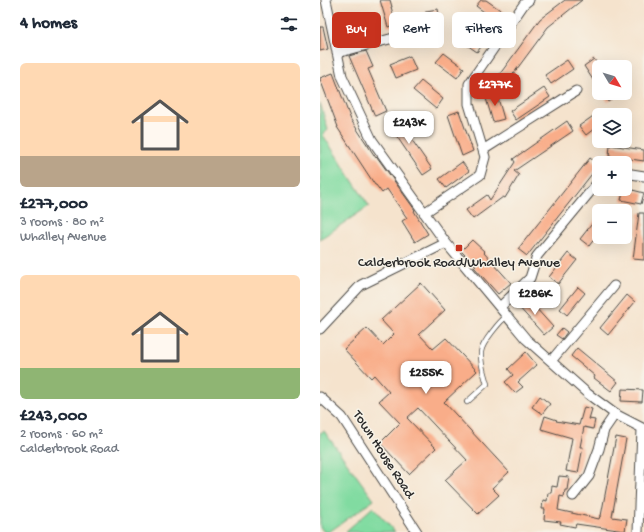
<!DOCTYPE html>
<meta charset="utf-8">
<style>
:root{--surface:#fff;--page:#f2f2f3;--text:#1f2937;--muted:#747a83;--accent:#c8321e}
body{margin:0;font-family:"Gochi Hand",sans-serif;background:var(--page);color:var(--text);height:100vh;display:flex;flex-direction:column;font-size:15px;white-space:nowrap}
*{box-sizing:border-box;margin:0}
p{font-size:13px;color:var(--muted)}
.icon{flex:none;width:22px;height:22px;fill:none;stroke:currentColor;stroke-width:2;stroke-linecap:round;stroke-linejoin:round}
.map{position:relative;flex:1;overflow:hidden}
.sheet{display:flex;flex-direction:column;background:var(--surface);width:320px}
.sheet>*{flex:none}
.guide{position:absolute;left:12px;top:12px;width:252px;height:36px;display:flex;gap:8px}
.needle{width:26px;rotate:128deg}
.buttons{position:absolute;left:272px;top:60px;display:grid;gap:8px}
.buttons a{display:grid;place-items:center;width:40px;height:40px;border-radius:6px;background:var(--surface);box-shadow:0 4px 16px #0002;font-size:20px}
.price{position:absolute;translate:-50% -34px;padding:0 9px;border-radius:8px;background:#fff;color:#222;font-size:13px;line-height:26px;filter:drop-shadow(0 1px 2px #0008)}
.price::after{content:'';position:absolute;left:50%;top:24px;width:12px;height:9px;margin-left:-6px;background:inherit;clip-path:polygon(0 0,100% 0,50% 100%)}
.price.selected{background:var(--accent);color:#fff}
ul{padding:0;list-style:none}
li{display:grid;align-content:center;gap:8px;height:212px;padding:0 20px}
li span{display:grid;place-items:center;height:124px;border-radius:6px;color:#555}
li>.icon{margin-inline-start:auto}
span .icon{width:72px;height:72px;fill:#fffc;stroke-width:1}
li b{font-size:17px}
h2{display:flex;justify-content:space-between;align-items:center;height:48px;padding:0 20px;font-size:17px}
.tag{padding:0 14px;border-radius:6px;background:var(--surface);box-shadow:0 4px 16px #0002;font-size:14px;line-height:36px}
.tag.selected{background:var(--accent);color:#fff}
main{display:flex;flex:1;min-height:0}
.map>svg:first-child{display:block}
</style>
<main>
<section class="sheet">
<h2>4 homes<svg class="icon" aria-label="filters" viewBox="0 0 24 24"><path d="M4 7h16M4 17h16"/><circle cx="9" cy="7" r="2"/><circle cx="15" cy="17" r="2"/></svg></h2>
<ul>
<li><span style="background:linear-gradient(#ffd9b3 75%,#b9a48a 0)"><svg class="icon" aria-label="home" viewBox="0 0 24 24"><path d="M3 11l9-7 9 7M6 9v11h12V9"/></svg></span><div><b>£277,000</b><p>3 rooms · 80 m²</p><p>Whalley Avenue</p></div></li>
<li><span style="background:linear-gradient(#ffd9b3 75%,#8fb573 0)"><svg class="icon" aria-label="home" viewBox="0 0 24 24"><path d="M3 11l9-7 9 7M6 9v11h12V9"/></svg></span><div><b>£243,000</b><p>2 rooms · 60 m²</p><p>Calderbrook Road</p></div></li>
</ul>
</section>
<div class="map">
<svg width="324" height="532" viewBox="0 0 324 532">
<rect width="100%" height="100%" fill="#f7f3e8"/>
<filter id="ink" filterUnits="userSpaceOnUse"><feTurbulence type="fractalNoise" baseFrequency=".025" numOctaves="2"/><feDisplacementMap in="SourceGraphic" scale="8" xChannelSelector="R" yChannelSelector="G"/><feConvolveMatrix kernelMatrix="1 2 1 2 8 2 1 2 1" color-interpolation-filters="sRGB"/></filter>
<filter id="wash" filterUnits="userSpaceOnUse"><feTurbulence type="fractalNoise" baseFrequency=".012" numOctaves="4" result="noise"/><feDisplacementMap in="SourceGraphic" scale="16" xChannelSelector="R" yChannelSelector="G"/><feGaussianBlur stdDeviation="0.9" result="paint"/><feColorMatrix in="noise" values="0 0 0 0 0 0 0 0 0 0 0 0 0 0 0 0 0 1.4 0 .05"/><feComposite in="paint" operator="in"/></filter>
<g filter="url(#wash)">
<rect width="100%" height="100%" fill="#f5e3cd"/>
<!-- garden -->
<path fill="#81dba1" stroke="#568366" d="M0 103 8 130 3 135 49 206 0 239Z
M4 431 54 500 9 532H4L0 527V433Z
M53 507 75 532H25Z"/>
<g id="blocks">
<!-- building -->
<path fill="#f9ad89" d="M60 0H70L72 7H71L76 24 68 27Z
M161 0H166L186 14 179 23 156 6Z
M245 0H262L228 27 185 85 177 78 220 19Z
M118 9 120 21 108 24 106 11Z
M37 21 41 34 25 39 21 25Z
M0 27H3L8 49 0 51Z
M140 27 164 43 157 52 134 36Z
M46 51 53 67 48 69 66 111 55 116 29 56Z
M124 53 144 68 137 78 116 62Z
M90 56 96 70 76 78 70 64Z
M274 59 279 67V89L264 66Z
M247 60 253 69 231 84 225 75Z
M13 73 31 120 56 158 57 157 95 210 94 211 108 234 95 242 82 221 87 218 67 189 62 193 56 185H55L17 127H18L0 79V78Z
M101 81 123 99 116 109 93 90Z
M224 88 230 97 196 120 190 111Z
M176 91 184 119 173 122 165 95Z
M282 93H301L288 102Z
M139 111 153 151 142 156 128 115Z
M279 112V125L266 135 259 126Z
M74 114 112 169 103 175 65 119Z
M247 121 253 131 194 171 199 175 185 198 183 197 153 219 146 210 167 195 170 200 195 162 193 159Z
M290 145 324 150V161L289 156Z
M270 158 279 165 207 256 198 249Z
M142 162 149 171 126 188 119 179Z
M305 188 324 193 321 204 301 200 304 189Z
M319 213H324V260L313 259Z
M279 215V233L269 246 260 239Z
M152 240 165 252 164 253 191 283 178 294 154 267 156 266 141 251Z
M248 253 257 260 238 284 229 277Z
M101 283 125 310 99 334 113 349 126 338 157 371 124 402 189 472 172 488 179 495 158 514 125 480 147 460 98 408 87 418 116 448 89 474 60 443 80 423 59 401 69 392 54 375 51 378 24 349 47 328 63 345 74 334 61 320Z
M258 287 265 293 247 315 240 309Z
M307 295 315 302 288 335 280 328Z
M206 297 233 327 224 335 197 305Z
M242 328 247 332 242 339 236 335Z
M257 348 298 382 291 391 274 378 275 376 251 356Z
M206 352 217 365 198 382 203 387 195 393 185 382 193 375 188 369Z
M302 389 323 390 322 402 301 401Z
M220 396 230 404 222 414 212 407Z
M264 407 272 409 269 419 275 420 273 429 264 427 260 447H263L258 473 246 471 252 438 221 429 225 416 237 420 236 421 259 425Z
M296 437 306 439 292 517 307 519 305 531 256 524 255 527 240 524 241 522 224 520 225 509H222L223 500 227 501 228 493H231L232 486 237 487 239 476 249 477 247 490H245L244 497 240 496 238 510 279 519 280 516H281Z"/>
</g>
</g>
<g filter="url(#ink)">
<use href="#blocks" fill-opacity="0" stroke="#494743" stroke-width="1"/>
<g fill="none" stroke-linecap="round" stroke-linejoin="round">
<defs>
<path id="lane" d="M147 402 167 384C164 374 160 363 161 352 162 343 180 321 187 316"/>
<path id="street" d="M6 0 22 76 52 140 126 243 206 339 268 394 295 414 324 429
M17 53 81 36
M163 150 256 91
M305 173 324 176
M104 213 160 175 165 157 149 104V84L204 4 209 0
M180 307 210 278 217 256 279 181
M0 329 41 285 126 243
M231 361 294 286
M0 397 22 417 97 532
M253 496 269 476 279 449 284 430 295 414
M318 532 322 429"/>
</defs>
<!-- lane casing -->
<use href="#lane" stroke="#494743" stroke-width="6"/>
<!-- street casing -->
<use href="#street" stroke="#494743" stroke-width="11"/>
<!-- lane -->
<use href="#lane" stroke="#fff" stroke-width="4.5"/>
<!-- street -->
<use href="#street" stroke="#fff" stroke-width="9"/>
</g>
</g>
<!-- markers -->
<rect fill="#c8321e" stroke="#f7f3e8" stroke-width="1.5" x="135" y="244" width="8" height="8" rx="2"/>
<g text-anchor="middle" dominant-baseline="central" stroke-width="3" stroke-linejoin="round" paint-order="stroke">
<!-- poi labels -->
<g font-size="14" fill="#2b2b2b" stroke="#f7f3e8">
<text x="139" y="263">Calderbrook Road/Whalley Avenue</text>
</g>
<!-- street labels -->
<g font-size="14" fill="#2b2b2b" stroke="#f7f3e8">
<text transform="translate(63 455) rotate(57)">Town House Road</text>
</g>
</g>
</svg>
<div class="buttons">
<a><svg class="needle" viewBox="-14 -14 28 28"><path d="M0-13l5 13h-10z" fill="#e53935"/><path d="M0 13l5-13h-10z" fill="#747a83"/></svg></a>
<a><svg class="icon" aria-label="layers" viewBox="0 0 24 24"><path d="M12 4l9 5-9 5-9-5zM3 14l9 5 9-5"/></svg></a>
<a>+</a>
<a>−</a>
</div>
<b class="price selected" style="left:175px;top:107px">£277K</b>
<b class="price" style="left:89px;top:145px">£243K</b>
<b class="price" style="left:215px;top:316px">£286K</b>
<b class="price" style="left:106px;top:395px">£255K</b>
<div class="guide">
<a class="tag selected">Buy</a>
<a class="tag">Rent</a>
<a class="tag">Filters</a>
</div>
</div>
</main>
